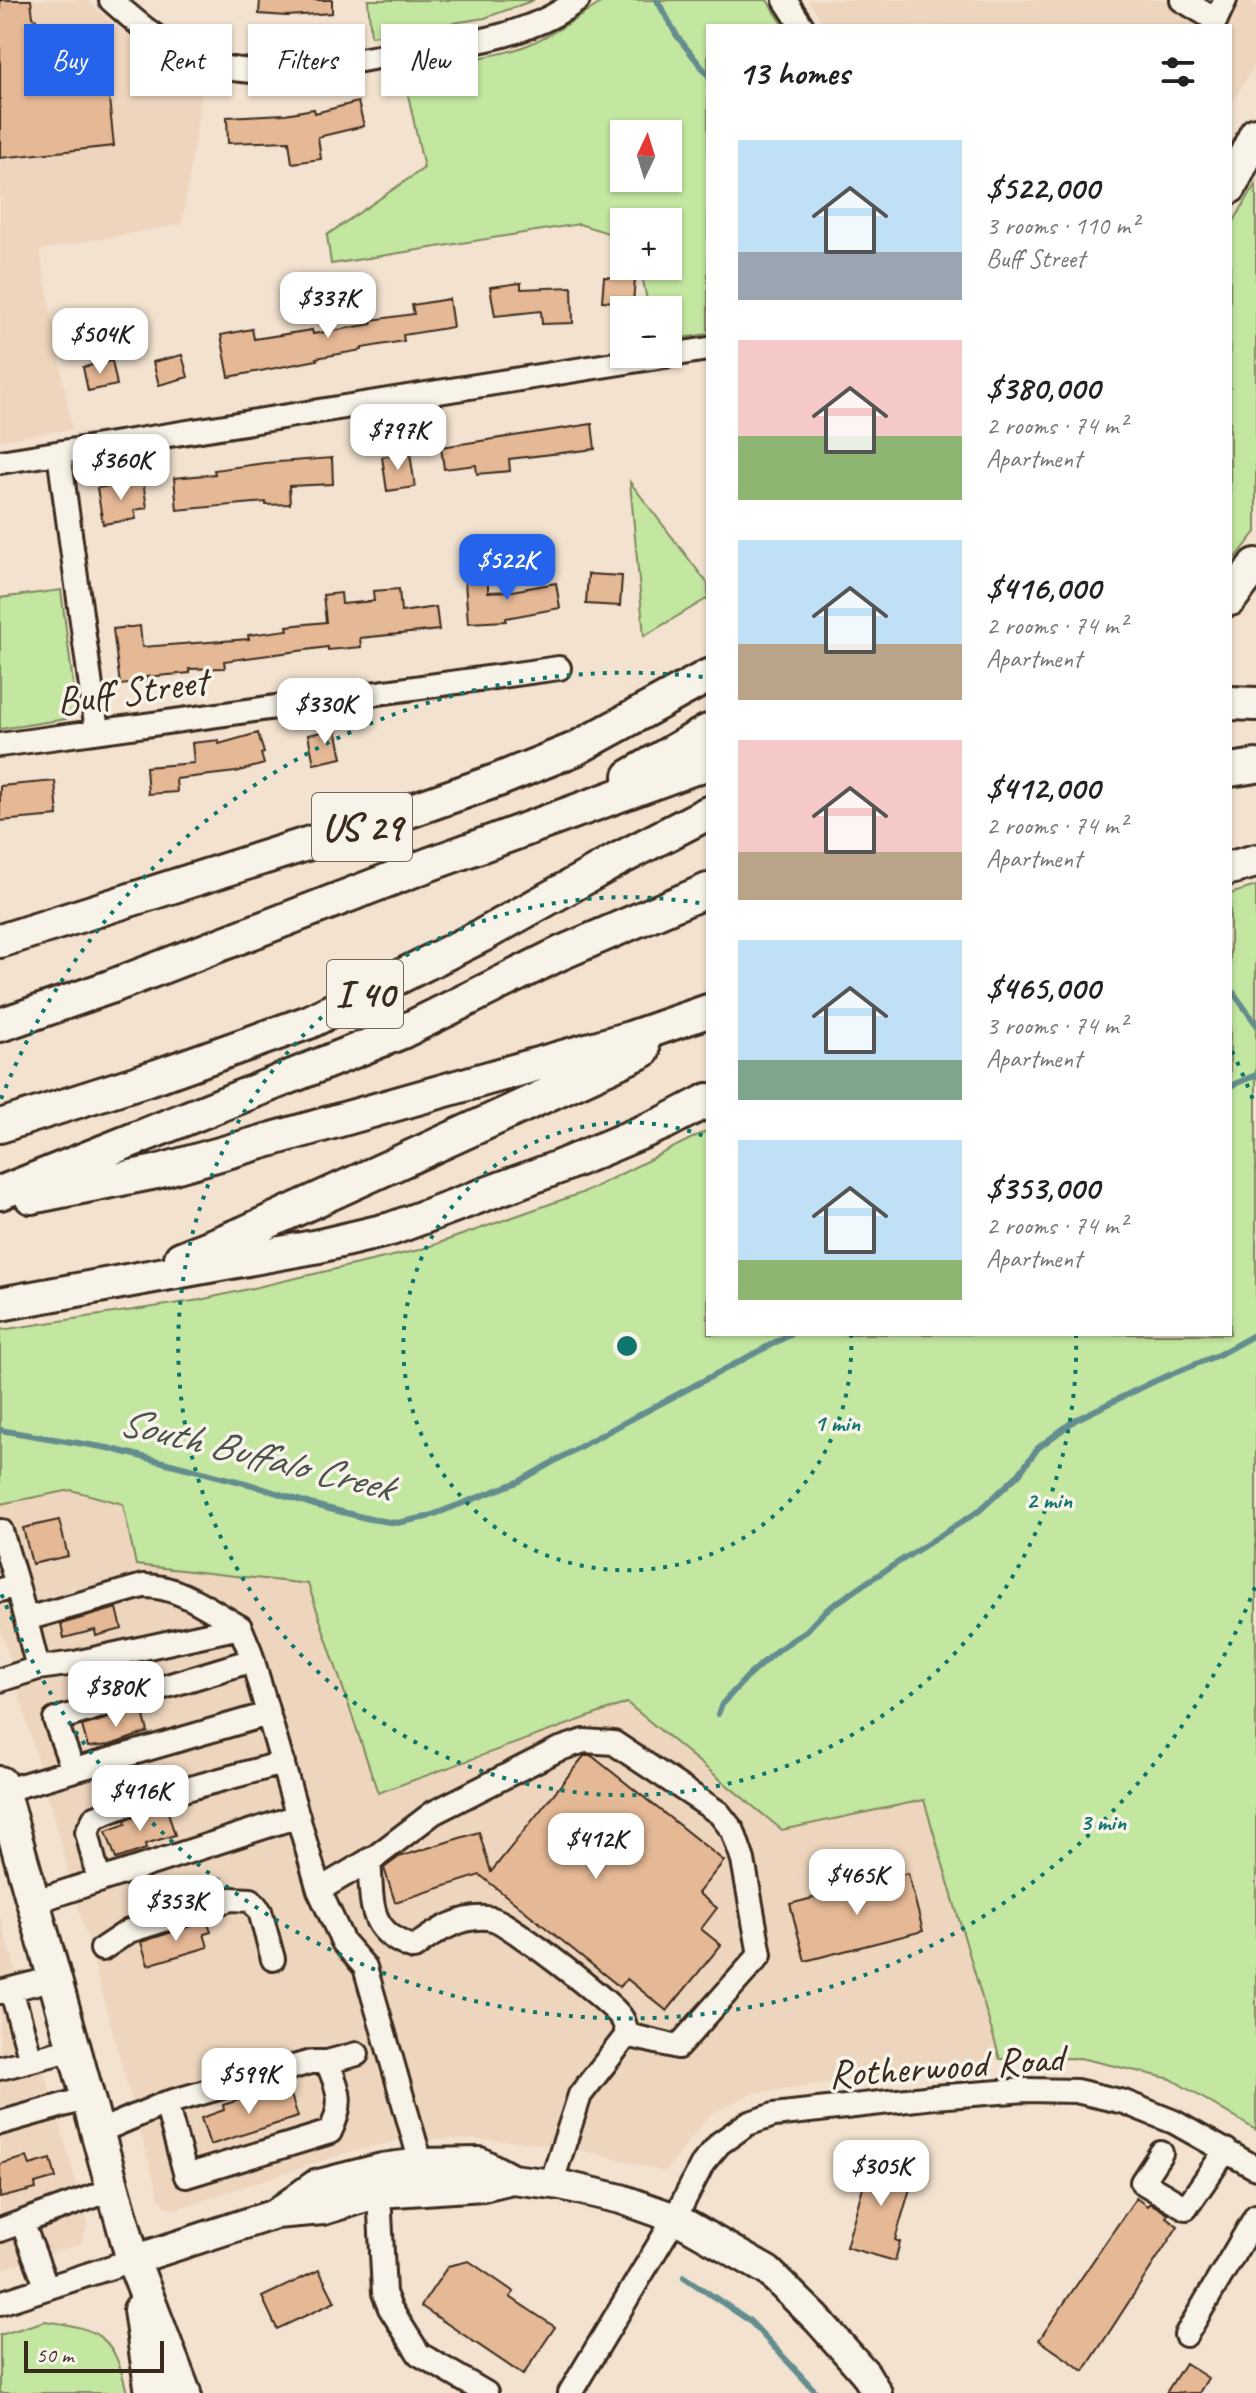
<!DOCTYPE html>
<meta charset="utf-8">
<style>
:root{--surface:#fff;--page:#f6f6f6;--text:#222;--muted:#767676;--accent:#2563eb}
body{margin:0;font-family:Caveat,sans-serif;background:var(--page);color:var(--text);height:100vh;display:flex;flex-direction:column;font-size:30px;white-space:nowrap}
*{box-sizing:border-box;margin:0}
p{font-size:26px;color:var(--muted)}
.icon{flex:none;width:44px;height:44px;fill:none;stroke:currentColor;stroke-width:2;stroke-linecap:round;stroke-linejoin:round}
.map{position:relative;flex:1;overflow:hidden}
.sheet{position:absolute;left:706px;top:24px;width:526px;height:1312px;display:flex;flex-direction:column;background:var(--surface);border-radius:0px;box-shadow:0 2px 6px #0004}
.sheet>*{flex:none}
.hud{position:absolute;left:24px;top:24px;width:562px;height:72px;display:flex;gap:16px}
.needle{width:52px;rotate:4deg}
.tools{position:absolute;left:610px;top:120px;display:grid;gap:16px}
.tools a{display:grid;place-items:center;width:72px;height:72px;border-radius:0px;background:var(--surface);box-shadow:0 2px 6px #0004;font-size:40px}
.scale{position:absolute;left:24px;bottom:20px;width:140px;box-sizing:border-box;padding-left:8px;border:4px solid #3b2a1e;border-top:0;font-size:22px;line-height:28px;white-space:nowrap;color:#3b2a1e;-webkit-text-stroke:6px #f7f3e8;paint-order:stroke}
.price{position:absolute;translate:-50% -68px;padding:0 18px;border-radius:16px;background:#fff;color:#222;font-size:26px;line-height:52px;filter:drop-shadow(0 2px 4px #0008)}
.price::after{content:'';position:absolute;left:50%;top:48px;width:24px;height:18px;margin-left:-12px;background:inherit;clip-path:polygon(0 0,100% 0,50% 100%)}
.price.current{background:var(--accent);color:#fff}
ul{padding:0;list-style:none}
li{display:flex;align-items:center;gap:24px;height:200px;padding:0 32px}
li span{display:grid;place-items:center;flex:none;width:224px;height:160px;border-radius:0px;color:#555}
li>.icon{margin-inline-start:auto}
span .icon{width:96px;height:96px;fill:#fffc;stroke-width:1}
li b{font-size:34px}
h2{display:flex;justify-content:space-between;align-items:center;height:96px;padding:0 32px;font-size:34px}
.pill{padding:0 28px;border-radius:0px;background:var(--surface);box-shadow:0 2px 6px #0004;font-size:28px;line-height:72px}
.pill.current{background:var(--accent);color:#fff}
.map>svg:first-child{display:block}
</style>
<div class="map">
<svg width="1256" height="2393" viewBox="0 0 1256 2393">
<rect width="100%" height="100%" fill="#f2e2cf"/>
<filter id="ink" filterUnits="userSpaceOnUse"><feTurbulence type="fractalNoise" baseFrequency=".0125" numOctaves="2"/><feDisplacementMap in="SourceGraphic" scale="16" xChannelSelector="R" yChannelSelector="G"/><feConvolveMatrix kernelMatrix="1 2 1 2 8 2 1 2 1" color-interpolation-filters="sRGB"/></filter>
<g filter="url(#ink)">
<!-- built -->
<path fill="#eed6be" d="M0 0H87L134 41 164 60 204 78 182 224 40 250 72 429 0 440Z
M808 0H1256V62L1230 107V26H825Z
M71 1490 123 1504 136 1565 308 1584 378 1793 627 1703 782 1830 924 1800 1000 2059 754 2093 710 2114 665 2172 595 2153 517 2141 452 2139 396 2141 346 2153 176 2209 166 2206 159 2199 0 1625V1504Z
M0 1916 88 2223 81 2243 0 2270Z"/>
<!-- green -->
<path fill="#c3e6a0" stroke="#7f885f" stroke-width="2" fill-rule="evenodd" d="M368 0H534L485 18 371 36Z
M605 0H767L784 26H708V334L668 340V310H649L640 266H668V222H624V238L579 224 331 264 327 235 424 168 402 67C441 61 494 60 530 44 557 32 581 16 605 0ZM624 134H668V178H624Z
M1256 183V532L1230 565V228Z
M630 482 708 584V598L644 636Z
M61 590 76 707 66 719 0 729V598Z
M1256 886V2130L1171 2079 1080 2058 1000 2059 924 1800 782 1830 627 1703 378 1793 308 1584 136 1565 123 1504 71 1490 0 1504V1330L200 1300 419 1250 587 1191 708 1130V1334H1230V894Z
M45 2321C102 2329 114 2336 127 2393H0V2335Z"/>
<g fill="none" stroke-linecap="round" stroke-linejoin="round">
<!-- stream -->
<path stroke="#648d8e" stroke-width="6" d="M657 0 677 36 708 75
M1230 988 1256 1024
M1230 1086 1256 1075
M0 1430 108 1448 249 1484 314 1505 370 1519 397 1523 427 1517 518 1482 590 1441 791 1334
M718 1714 722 1704 747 1677 776 1651 806 1631 825 1611 864 1584 979 1511 1019 1474 1038 1448 1075 1420 1155 1381 1218 1355 1256 1334
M684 2277 750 2321 817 2393"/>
</g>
<!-- building -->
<path fill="#e6b996" stroke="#3b2a1e" stroke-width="2" d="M0 0H31L33 17 51 33 29 60 104 51 114 146 0 158Z
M260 0H332V13L287 16 259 14Z
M358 102 364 126 318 137 321 159 292 163 289 141 228 143 227 117 285 114 314 109 315 113Z
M604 277 635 279 633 303 602 301Z
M521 283V289L572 287 573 323 542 324 541 311 495 316 490 287Z
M449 299 453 327 403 335 404 341 362 348V350L316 358 317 360 229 377 221 335 252 329 254 339 312 330 313 334 372 324 371 320 414 314 412 305Z
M182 355 188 377 159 385 153 362Z
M112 361 117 385 88 391 83 367Z
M592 424 595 449 509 459 510 471 477 474 476 465 444 469 441 447Z
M410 453 415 487 387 491 382 457Z
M332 458 333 484 289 486 290 504 266 505V502L177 510 174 478 215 474 214 470 265 463Z
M143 481 147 508 134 510 136 519 103 524 97 488Z
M588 574 622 576 620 606 586 604Z
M488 580V592L512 591 556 583 560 608 506 618V621L468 623 465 581Z
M399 589 401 612 436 607 439 630 360 638 361 647 328 650V647L224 661 225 668 189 669 190 673 146 677V682L120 685 113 629 140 626 142 647 249 639 248 635 288 630 287 626 326 622 323 595 341 593 342 604 374 601 373 591Z
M336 729 342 758 314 764 308 735Z
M258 733 264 753 261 754 264 764 236 772 176 779 177 792 148 794 146 767 194 763 192 743 219 740V744Z
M55 781 58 816 0 821V786Z
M59 1520 68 1556 32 1564 23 1528Z
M117 1608 122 1629 96 1636 95 1630 64 1638 61 1624Z
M142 1708 148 1732 110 1745 88 1747 82 1726Z
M584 1756H592L724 1861 698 1893 717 1908 701 1929 721 1945 667 2011 627 1979 620 1987 480 1875 395 1902 384 1868 399 1857 479 1832 491 1872Z
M167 1809 175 1835 145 1844 146 1849 116 1859 106 1831 126 1824 125 1821 128 1819Z
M908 1873 923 1931 805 1961 790 1904Z
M207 1921 211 1932 204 1934 208 1947 148 1965 141 1942Z
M278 2088 280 2095 290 2092 298 2117 210 2145 201 2118 224 2110 223 2105Z
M872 2155 916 2168 895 2240 900 2242 895 2261 846 2247Z
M27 2157 30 2165 51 2159 56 2178 35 2184 36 2189 0 2198V2164Z
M1136 2198 1147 2206 1150 2203 1168 2214 1166 2217 1178 2226 1084 2371 1039 2340Z
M469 2261 514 2292 510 2297 555 2327 523 2375 421 2306 448 2266Z
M319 2270 335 2302 277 2329 262 2297Z
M1185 2363 1208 2378 1199 2393H1166Z"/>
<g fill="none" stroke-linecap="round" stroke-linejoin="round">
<defs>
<path id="minor" d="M111 0C140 26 170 51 207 63 266 83 345 62 405 52 447 46 491 42 530 26 547 20 564 10 578 0
M785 0 802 26
M1182 0 1216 20
M1213 26 1225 0
M59 453 97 731
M0 462 708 349
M0 745 559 668
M1 1531 17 1585
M0 1590 17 1585 38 1668
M26 1619 143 1586C178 1585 210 1610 240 1627
M0 1680 38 1668 75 1663 240 1627 250 1651 319 1890
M73 1770 55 1720 253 1660
M2 1791 268 1714
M369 1860C373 1904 366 1931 414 1948 434 1932 465 1913 493 1919 509 1923 611 2002 621 2017 625 2022 626 2029 627 2035
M99 1881 87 1832 95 1817 124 1806 283 1763
M33 1902 298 1816
M102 1949 129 1931 231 1899 251 1900 260 1911 273 1959
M11 1989 31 2060
M0 1992 55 1978
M327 2062 357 2054
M0 2068 74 2049
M0 2123 88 2098
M98 2132 166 2103 311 2062H327C340 2092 344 2103 330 2132L186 2176 166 2103
M1161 2153 1142 2182 1186 2208 1226 2150
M421 2163 365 1967 343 1942 319 1890 378 1855 433 1813 557 1750 584 1741 614 1743 719 1813 733 1831 743 1860 760 1955 678 2047 627 2035 580 2095 551 2184
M379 2193 384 2293 390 2308 419 2354 486 2393
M22 2222 114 2189
M0 2230 22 2222 47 2288
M0 2303 133 2260
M1186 2335 1256 2216
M570 2393 675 2218 703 2163 720 2143 747 2124 774 2115 934 2097 1026 2090 1076 2091 1124 2102 1174 2122 1256 2168"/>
<path id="major" d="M275 2214 315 2185 382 2168 421 2163 480 2162 512 2179 561 2185 621 2199 675 2218 768 2271 817 2319 865 2373 877 2393
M133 2260 275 2214 323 2210 379 2193 483 2186 512 2179"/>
<path id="highway" d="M1230 187 1256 134
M1230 599 1256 565
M1230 703 1256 704
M1230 770 1256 766
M630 776 708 731
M1230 868 1256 861
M0 941 392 817 498 780 575 749 708 676
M0 1025 110 987 430 864 708 763
M0 1126 157 1076 309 1022 483 935 617 860 708 813
M0 1193 402 1032 561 953 708 890
M31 1197 156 1172 630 1038 708 1011
M181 1258 244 1233 643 1051
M0 1304 319 1246 391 1229 559 1167 664 1123 708 1100
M0 1783 133 2260 184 2393
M140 2310 152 2393"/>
</defs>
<!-- minor casing -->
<use href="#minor" stroke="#3b2a1e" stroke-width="28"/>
<!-- major casing -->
<use href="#major" stroke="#3b2a1e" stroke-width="34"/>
<!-- highway casing -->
<use href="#highway" stroke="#3b2a1e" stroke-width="38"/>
<!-- minor -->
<use href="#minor" stroke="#f7f3e8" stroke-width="22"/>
<!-- major -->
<use href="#major" stroke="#f7f3e8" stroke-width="28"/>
<!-- highway -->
<use href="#highway" stroke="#f7f3e8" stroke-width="32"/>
</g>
</g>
<!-- distance rings -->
<g fill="none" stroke="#0f766e" stroke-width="4" stroke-dasharray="4 8">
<path d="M851 1334A224 224 0 1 1 707 1137"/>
<path d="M1076 1334A449 449 0 1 1 705 904"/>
<path d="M1255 1587A673 673 0 0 1 1 1593M1 1099A673 673 0 0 1 703 677M1232 1051A673 673 0 0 1 1255 1105"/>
</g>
<g text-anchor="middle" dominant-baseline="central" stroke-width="7" stroke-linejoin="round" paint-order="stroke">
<!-- shield labels -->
<g fill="#f7f3e8" stroke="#73665b" stroke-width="2">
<rect x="312" y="793" width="100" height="68" rx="6"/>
<rect x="327" y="960" width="76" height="68" rx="6"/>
</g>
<g font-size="38" font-weight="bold" fill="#3b2a1e">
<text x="362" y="827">US 29</text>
<text x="365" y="994">I 40</text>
</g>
<!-- street labels -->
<g font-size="40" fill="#3b2a1e" stroke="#f7f3e8">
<text transform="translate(132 691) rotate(-8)">Buff Street</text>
<text transform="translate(946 2066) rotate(-4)">Rotherwood Road</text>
</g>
<!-- water labels -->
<g font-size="42" font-style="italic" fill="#4c534d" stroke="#f7f3e8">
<text transform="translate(256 1454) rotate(14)">South Buffalo Creek</text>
</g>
</g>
<circle cx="627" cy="1346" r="12" fill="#0f766e" stroke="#f7f3e8" stroke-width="4"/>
<g font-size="24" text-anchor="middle" font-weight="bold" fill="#0f766e" stroke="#f7f3e8" stroke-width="7" stroke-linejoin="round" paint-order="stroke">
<text x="837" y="1431">1 min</text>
<text x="1049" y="1508">2 min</text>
<text x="1103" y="1830">3 min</text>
</g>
</svg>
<div class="tools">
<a><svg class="needle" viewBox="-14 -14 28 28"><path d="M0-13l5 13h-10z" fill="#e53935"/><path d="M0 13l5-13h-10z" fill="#767676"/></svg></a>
<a>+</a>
<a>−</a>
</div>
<div class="scale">50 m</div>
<b class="price" style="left:328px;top:340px">$337K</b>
<b class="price" style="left:100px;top:376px">$504K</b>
<b class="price" style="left:398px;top:472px">$797K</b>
<b class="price" style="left:121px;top:502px">$360K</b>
<b class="price current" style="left:507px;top:602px">$522K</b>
<b class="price" style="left:325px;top:746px">$330K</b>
<b class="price" style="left:116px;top:1729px">$380K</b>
<b class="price" style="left:140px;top:1833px">$416K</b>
<b class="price" style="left:596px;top:1881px">$412K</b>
<b class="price" style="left:857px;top:1917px">$465K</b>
<b class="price" style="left:176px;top:1943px">$353K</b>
<b class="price" style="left:249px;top:2116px">$599K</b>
<b class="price" style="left:881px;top:2208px">$305K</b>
<div class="hud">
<a class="pill current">Buy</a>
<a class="pill">Rent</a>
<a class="pill">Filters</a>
<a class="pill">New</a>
</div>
<section class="sheet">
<h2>13 homes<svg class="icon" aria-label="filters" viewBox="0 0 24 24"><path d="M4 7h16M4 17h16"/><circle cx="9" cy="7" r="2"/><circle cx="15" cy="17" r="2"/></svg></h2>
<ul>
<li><span style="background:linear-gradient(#bfe0f5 70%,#9aa5b1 0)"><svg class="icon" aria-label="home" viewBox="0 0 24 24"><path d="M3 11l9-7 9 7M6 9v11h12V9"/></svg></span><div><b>$522,000</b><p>3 rooms · 110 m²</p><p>Buff Street</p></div></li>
<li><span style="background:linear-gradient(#f6c9c9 60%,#8fb573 0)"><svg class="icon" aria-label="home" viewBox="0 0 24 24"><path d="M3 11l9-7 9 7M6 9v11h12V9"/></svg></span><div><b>$380,000</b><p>2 rooms · 74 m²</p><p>Apartment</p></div></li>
<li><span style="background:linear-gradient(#bfe0f5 65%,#b9a48a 0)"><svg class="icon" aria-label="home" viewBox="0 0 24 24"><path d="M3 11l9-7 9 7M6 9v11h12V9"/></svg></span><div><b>$416,000</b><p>2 rooms · 74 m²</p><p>Apartment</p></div></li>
<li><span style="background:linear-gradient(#f6c9c9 70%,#b9a48a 0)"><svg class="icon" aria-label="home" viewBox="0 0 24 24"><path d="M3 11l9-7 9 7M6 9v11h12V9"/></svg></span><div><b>$412,000</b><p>2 rooms · 74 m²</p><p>Apartment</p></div></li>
<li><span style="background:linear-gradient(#bfe0f5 75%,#7fa58c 0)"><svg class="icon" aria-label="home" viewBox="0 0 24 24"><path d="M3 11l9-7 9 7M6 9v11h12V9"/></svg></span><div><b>$465,000</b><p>3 rooms · 74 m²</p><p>Apartment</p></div></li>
<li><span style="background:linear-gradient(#bfe0f5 75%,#8fb573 0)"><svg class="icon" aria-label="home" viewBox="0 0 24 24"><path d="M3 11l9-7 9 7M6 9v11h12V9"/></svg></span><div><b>$353,000</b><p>2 rooms · 74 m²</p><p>Apartment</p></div></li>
</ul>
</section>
</div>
